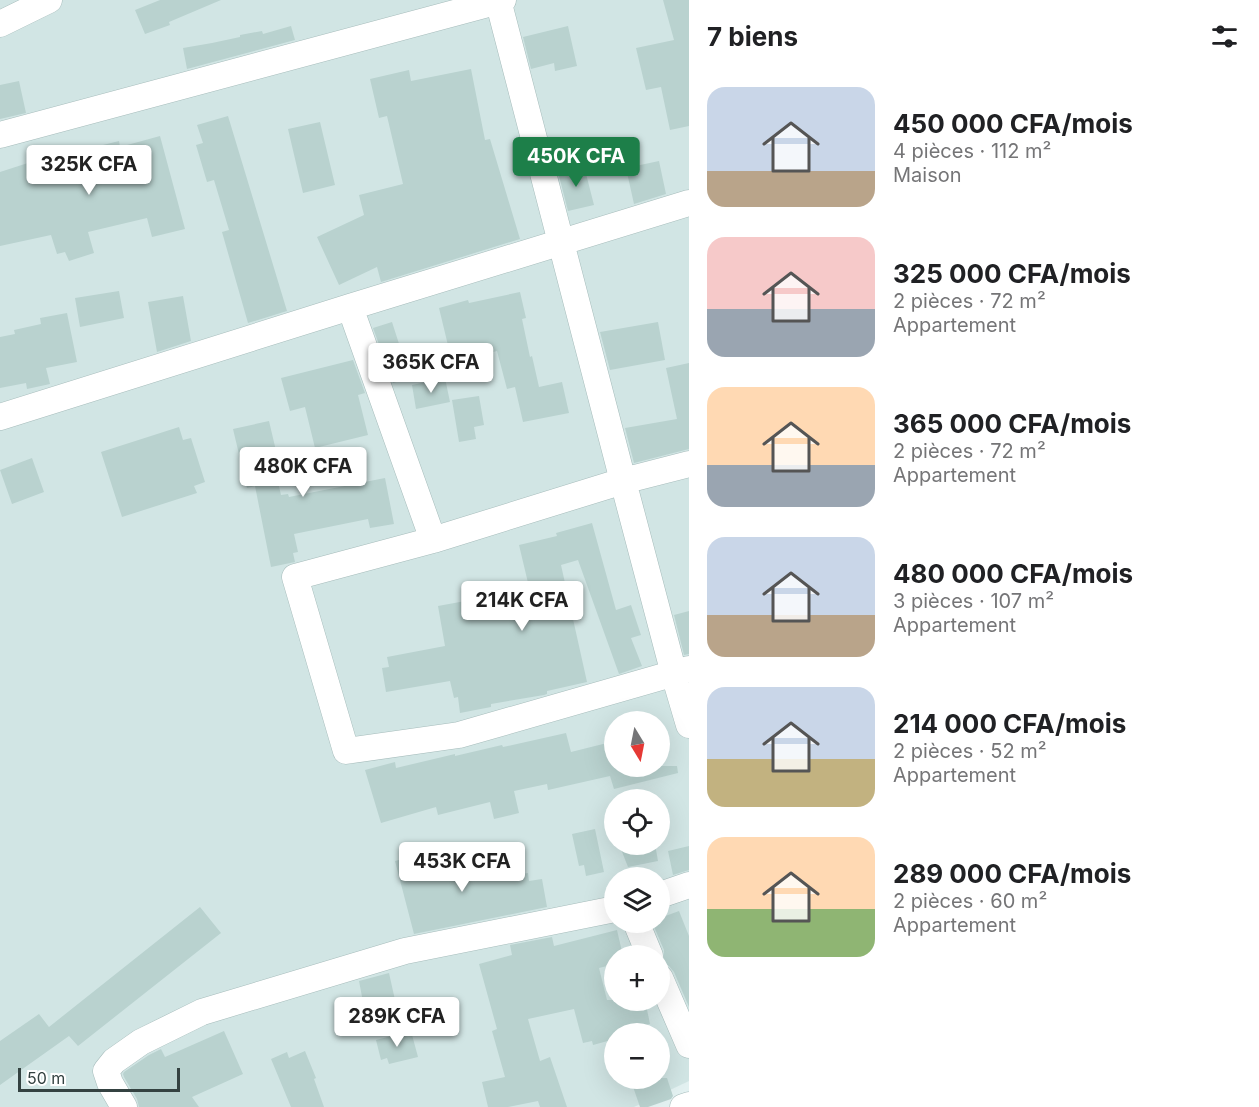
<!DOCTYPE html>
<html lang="fr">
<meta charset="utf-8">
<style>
:root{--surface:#fff;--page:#f2f2f2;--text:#202124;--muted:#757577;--accent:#1d7f49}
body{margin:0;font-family:Inter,sans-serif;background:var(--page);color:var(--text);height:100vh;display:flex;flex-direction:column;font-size:22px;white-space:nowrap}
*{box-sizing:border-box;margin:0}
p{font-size:20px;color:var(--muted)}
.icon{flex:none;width:33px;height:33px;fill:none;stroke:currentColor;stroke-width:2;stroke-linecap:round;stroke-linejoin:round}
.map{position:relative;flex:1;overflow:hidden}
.drawer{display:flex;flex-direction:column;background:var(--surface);width:570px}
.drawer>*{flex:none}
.needle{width:39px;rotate:170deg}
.buttons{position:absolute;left:604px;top:711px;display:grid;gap:12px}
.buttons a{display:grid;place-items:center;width:66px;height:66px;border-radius:50%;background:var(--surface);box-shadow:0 6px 24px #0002;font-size:30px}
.scale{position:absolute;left:18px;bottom:15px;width:162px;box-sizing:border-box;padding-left:6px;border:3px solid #344241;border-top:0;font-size:16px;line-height:21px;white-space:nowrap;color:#344241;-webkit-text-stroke:4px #fff;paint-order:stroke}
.price{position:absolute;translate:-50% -51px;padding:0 14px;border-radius:6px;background:#fff;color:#222;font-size:20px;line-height:39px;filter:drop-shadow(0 2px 3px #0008)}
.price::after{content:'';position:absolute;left:50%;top:36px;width:18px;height:14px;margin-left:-9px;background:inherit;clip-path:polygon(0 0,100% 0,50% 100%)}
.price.selected{background:var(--accent);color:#fff}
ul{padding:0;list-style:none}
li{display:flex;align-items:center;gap:18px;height:150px;padding:0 18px}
li span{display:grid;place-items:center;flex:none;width:168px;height:120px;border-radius:18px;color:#555}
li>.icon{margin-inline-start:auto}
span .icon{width:72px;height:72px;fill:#fffc;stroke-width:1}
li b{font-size:26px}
h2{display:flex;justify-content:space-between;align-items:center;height:72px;padding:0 18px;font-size:26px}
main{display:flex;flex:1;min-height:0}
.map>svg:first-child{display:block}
</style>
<main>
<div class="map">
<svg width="689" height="1107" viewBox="0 0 689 1107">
<rect width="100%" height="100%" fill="#e3f1f1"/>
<!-- residential -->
<path fill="#d1e5e4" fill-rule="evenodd" d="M0 0H689V1081L634 1107H0ZM615 722H660V766H615ZM615 800H660V844H615ZM615 878H660V922H615ZM615 956H660V1000H615ZM615 1034H660V1078H615Z"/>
<!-- building -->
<path fill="#b9d2cf" d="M160 0H221L169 22 170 25 145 34 135 10Z
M663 0H689V126L670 130 661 87 646 90 636 48 674 40Z
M291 26 295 40 187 69 183 48 212 43 240 37V35L262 31 263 34Z
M568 26 577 66 555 71 554 63 531 69 523 37Z
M471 69 485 140 490 139 520 239 381 282 377 267 339 285 317 237 364 215 359 195 403 184 387 116 379 118 370 79 409 70 411 81Z
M19 81 26 113 0 119V85Z
M228 116 287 311 248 323 222 232 229 230 214 180 207 182 196 145 203 143 197 125Z
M320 122 335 185 303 193 288 129Z
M160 136 185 229 152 237 147 218 88 232 94 253 69 261 65 252 57 254 51 235 0 246V172L62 152 63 155 119 141 120 147Z
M659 161 666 194 634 204 626 168Z
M584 166 594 205 568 211 558 172Z
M119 291 124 318 80 327 75 298Z
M520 292 526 318 522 319 530 357 532 356 539 387 562 382 569 413 523 422 515 387 507 389 497 351 452 362 439 308 468 300 469 303Z
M183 296 191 341 157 352 148 302Z
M67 313 77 362 46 368 50 384 27 389 26 383 0 388V337L15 334 14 330 41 324 40 318Z
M392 322 410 378 393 383 373 328Z
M658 322 665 360 610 370 600 332Z
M353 360 365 393 358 395 368 435 315 448 305 407 290 411 281 378Z
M689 363V449L634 463 625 428 677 419 666 368Z
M445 378 450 402 416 409 412 385Z
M479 396 484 425 474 427 476 439 459 442 452 400Z
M269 421 277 455 272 456 281 495 288 494 289 497 385 478 394 524 370 528 368 519 294 534 298 552 293 553 295 562 271 567 255 486 247 488 233 429Z
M179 427 183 440 191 438 205 482 194 486 197 493 122 517 101 452Z
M32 458 44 492 12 504 0 470Z
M592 523 616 610 631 605 641 635 631 638 642 666 619 674 578 560 561 565 587 682 547 691V694L544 695 491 704V707L460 713 458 697 454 698 450 681 386 692 382 668 389 667 387 657 445 646 438 606 525 590 524 588 529 587 519 545 557 536 556 533Z
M689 611V654L684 655 674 615Z
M566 733 571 752 615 741V766H677L678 773 614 789 610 776 548 790 547 784 514 791 519 813 494 819 490 802 438 815 436 807 381 823 365 770 395 762 396 768 455 754V756L502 745 503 747Z
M595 829 604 872 586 876 584 865 579 866 572 834Z
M619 844H655L658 861 628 867Z
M689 846V870L673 875 668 851Z
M475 852 483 881 528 873 529 881 542 879 547 907 414 934 395 861 427 853 430 865Z
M200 907 221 933 78 1046 69 1036 0 1085V1041L39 1014 49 1027Z
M679 911 689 936V1007L674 972 669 966 665 964 664 960V950L652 922H660V918Z
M617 930 623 956H615V964L599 968 607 1000H645L650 1024 615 1031V1039L593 1045 592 1041 583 1043 574 1009 528 1019 540 1061 550 1057 567 1107H540L538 1101 508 1107H488L482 1082 505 1077 492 1031 497 1029 479 964 512 955 510 945 552 937 554 946Z
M389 973 395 1000 364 1007 359 981Z
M224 1031 243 1074 192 1097 199 1107H139L137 1099 124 1077 123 1074 124 1072 149 1055 161 1049 165 1057Z
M411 1031 418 1057 389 1064 387 1058 381 1060 376 1040Z
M305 1051 316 1078 314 1079 324 1107H291L271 1059 287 1052 289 1058Z
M630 1078H667L673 1096 671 1099 648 1107H640Z"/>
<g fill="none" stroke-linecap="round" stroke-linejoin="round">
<defs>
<path id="minor" d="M498 0 623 481 674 674 689 725
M0 24 49 0
M0 135 503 0
M350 307 433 540
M0 417 350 307 689 203
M689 464 623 481 433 540 295 577 346 751 459 735 689 669
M660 895 689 885
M636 922 650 956
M660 978 689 1045
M124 1107 110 1083 106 1071 114 1061 141 1042 202 1012 405 951 615 909
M683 1107 689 1105"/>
</defs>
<!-- minor casing -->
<use href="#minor" stroke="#a6bcbb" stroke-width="27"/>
<!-- minor -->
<use href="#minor" stroke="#fff" stroke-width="26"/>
</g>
</svg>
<div class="buttons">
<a><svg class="needle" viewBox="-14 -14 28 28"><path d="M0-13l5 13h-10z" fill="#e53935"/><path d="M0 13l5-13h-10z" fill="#757577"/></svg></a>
<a><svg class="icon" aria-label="locate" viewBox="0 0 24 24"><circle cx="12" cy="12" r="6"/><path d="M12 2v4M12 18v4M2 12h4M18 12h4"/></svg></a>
<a><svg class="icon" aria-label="layers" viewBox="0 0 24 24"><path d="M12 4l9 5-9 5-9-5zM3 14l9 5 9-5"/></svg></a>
<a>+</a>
<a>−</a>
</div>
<div class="scale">50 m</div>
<b class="price selected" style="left:576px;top:188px">450K CFA</b>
<b class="price" style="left:89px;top:196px">325K CFA</b>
<b class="price" style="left:431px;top:394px">365K CFA</b>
<b class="price" style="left:303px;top:498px">480K CFA</b>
<b class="price" style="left:522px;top:632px">214K CFA</b>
<b class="price" style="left:462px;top:893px">453K CFA</b>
<b class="price" style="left:397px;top:1048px">289K CFA</b>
</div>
<section class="drawer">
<h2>7 biens<svg class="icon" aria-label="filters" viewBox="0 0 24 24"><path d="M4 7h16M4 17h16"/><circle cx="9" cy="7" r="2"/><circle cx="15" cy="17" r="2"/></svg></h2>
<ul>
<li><span style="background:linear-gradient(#c9d6e8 70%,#b9a48a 0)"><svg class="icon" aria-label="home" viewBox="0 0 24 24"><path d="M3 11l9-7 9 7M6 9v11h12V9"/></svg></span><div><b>450 000 CFA/mois</b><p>4 pièces · 112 m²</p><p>Maison</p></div></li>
<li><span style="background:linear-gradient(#f6c9c9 60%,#9aa5b1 0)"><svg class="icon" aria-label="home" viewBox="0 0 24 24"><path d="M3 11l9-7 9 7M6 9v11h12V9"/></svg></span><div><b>325 000 CFA/mois</b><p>2 pièces · 72 m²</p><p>Appartement</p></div></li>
<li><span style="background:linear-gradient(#ffd9b3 65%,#9aa5b1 0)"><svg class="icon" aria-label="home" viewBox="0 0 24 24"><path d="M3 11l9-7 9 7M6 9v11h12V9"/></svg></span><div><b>365 000 CFA/mois</b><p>2 pièces · 72 m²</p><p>Appartement</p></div></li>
<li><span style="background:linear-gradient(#c9d6e8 65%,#b9a48a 0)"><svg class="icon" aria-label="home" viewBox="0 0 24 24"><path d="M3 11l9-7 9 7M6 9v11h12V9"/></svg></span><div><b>480 000 CFA/mois</b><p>3 pièces · 107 m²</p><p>Appartement</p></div></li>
<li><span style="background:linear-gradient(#c9d6e8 60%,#c2b280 0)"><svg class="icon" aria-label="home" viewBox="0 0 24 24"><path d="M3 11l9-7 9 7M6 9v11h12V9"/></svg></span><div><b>214 000 CFA/mois</b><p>2 pièces · 52 m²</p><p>Appartement</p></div></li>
<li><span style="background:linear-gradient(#ffd9b3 60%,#8fb573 0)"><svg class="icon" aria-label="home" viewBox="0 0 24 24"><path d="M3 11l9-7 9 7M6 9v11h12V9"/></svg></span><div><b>289 000 CFA/mois</b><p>2 pièces · 60 m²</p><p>Appartement</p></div></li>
</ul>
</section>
</main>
